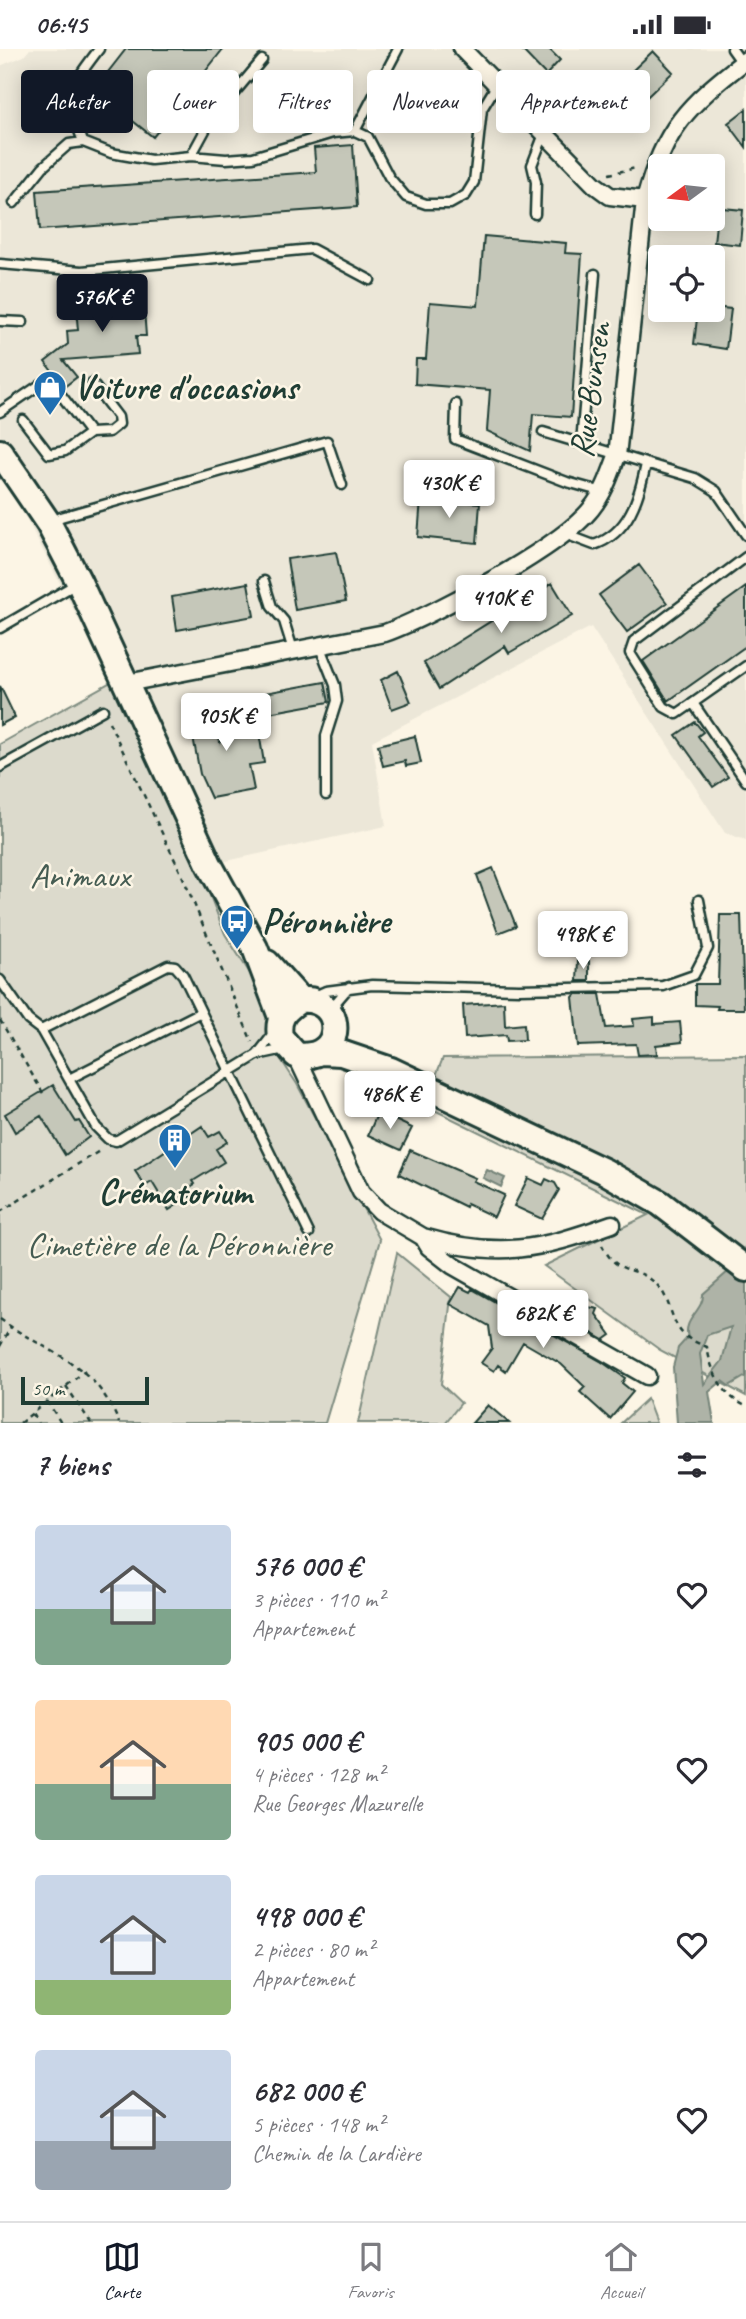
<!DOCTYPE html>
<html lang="fr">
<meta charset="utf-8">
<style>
:root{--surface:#fff;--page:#f2f2f3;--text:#2b2b33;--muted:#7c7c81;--line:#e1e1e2;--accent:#111827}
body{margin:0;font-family:Caveat,sans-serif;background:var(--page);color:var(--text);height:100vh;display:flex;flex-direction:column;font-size:26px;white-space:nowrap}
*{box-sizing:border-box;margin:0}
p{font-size:23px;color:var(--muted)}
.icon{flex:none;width:38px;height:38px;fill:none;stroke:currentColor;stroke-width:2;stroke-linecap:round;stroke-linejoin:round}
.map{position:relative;height:1374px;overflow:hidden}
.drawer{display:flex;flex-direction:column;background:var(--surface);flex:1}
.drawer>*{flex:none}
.top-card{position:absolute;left:21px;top:21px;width:705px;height:63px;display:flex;gap:14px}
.needle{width:46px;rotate:255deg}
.tools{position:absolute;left:648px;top:105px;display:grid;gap:14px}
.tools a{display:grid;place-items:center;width:77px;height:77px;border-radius:7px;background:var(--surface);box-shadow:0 4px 18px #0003;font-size:35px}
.scale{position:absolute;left:21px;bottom:18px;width:128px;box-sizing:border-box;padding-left:7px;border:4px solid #1f3d34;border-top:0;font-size:19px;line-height:24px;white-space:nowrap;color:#1f3d34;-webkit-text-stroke:5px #fcf5e5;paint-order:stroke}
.price{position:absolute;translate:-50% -60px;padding:0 16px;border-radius:7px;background:#fff;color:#222;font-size:23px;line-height:46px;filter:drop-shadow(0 2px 4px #0008)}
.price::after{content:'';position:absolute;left:50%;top:42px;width:21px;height:16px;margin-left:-10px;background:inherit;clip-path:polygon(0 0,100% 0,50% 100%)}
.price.active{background:var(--accent);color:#fff}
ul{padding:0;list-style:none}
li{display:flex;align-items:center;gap:21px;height:175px;padding:0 35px}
li span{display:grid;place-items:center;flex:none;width:196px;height:140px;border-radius:7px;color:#555}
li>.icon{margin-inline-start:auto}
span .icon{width:84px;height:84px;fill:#fffc;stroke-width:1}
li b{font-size:30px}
h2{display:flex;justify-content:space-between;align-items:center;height:84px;padding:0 35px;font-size:30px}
.chip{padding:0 24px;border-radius:7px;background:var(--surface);box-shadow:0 4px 18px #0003;font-size:24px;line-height:63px}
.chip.active{background:var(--accent);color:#fff}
.status{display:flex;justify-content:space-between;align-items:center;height:49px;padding:0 35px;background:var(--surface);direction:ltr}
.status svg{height:19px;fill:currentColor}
.dock{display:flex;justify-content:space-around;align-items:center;height:98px;border-top:2px solid var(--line);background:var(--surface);font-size:19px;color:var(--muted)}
.dock a{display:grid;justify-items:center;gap:4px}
.dock .active{color:var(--accent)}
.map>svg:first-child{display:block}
</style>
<div class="status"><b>06:45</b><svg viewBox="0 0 49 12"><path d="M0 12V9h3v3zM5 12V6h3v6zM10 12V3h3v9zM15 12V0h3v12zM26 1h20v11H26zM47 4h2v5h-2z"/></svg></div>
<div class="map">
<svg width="746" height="1374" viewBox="0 0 746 1374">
<rect width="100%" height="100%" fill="#fcf5e5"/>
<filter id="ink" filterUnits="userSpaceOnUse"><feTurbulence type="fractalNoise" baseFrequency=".0143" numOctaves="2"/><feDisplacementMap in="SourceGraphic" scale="14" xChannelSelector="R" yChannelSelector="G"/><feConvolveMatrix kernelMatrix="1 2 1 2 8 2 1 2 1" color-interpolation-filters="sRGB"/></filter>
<g filter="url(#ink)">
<!-- built -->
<path fill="#ece7d8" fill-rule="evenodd" d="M30 0H746V791L725 784 591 578 372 692 386 777 222 813 131 622 111 633 21 459 0 429V17L24 7ZM660 117H712V170H660ZM660 208H712V261H660Z"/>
<!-- green -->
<path fill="#dcdacc" stroke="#7e8c80" stroke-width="2" d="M111 633 205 834 225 885 265 948 272 997 297 1035 380 1191 325 1374H0V695Z
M746 1006V1347L660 1301 544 1217 648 1166 424 1056 443 1009Z
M397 1204 451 1248 441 1335 461 1354 445 1374H358Z
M647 1350 656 1374H621Z"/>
<!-- water -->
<path fill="#aeb3a7" stroke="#758479" stroke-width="2" fill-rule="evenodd" d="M487 1121 505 1129 501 1138 483 1129Z
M746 1197V1327L729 1337 722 1332 709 1343 714 1374H677L673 1318 678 1299 688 1288C682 1271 704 1261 703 1245L730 1221ZM731 1278 722 1312 704 1335 700 1305 707 1286Z"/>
<!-- building -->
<path fill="#c5c7b9" stroke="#1f3d34" stroke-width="2" d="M126 0H223L201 28 217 42 190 75 174 62 153 88 94 41Z
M521 0H549L560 11 546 26Z
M653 2 673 23 626 68 606 47Z
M746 60V98L728 74Z
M353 96 357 158 40 181 37 142 316 123 314 99Z
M712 158 743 161 740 196 714 193 716 175H712Z
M484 187 566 194 565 204 582 205 571 368 533 365 530 402 487 382 490 341 415 335 416 310H426L430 253 478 257Z
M143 247 146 287H136L138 305 63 311 77 328 64 338 45 313 68 295 67 282 78 281 76 259 94 257V252Z
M712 258 731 260 726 300 694 295 698 261H712Z
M421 449 480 454 477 494 418 488Z
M336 503 346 552 295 561 287 510Z
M639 516 667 554 627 583 599 546Z
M248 534 254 567 177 581 172 548Z
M552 534 572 567 509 604 505 597 439 640 424 614Z
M746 538V597L668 652 643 612Z
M398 622 411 653 392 660 381 631Z
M325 633 329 653 268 664 265 644Z
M0 637 15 668 0 676Z
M214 661 220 693 239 668 256 665 264 714 249 716 254 741 211 749 200 725 189 666Z
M695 673 703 683 698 687 728 728 713 738 676 686Z
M415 687 421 714 406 717 405 712 383 717 378 696Z
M493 819 516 877 498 884 477 826Z
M720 866H741L744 960H717L718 957 695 956V935H718Z
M578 912H589V932H577Z
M576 945H600L606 979 634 977 633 970 654 968V975L680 973 682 993 656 996 657 1005 638 1006 636 995 578 997 573 948Z
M504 953 505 977 524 975 525 991 507 992 506 986 465 989 463 956Z
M53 1036 76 1073 79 1072 89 1088 65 1106 41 1067 15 1083 5 1065Z
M378 1063 412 1079 401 1101 368 1086Z
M202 1077 209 1088 220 1082 227 1093 216 1100 224 1113 193 1132 195 1135 187 1140 191 1147 169 1161 152 1133 145 1137 135 1122Z
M410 1101 475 1129 473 1132 504 1146 494 1168 467 1155 466 1158 399 1125Z
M528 1129 543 1136 546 1130 555 1134 559 1141 542 1170 514 1157Z
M460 1238 470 1243 472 1240 602 1313 625 1329 622 1334 633 1343 610 1370 580 1343 585 1338 561 1315 523 1293 506 1322 498 1316 494 1322 481 1314 492 1299 489 1277 450 1255Z
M559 1252 598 1260 596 1265 611 1286 604 1291 554 1262Z
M488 1356 509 1374H472Z"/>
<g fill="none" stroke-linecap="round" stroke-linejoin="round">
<defs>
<path id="service" d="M732 0 742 14
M355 82 398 0
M83 93C65 43 68 41 99 0
M191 107 209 74 262 11
M14 154 43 118 69 95 83 93 111 104 151 111 191 107 226 110 253 108 333 84 355 82 368 88 389 128 406 148 426 155H450L466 146 474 133 482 60 496 37
M535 165 536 133 532 116 544 85
M0 215 82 222 312 200 370 231
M0 272 23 273
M456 355 455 390 567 433 603 443
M0 363 41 335 55 338 90 384 65 402 49 405 23 371
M543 383 695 429 716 442 746 486
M90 384 109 383 119 375 118 368 92 334
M581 395 595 225
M52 473 61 468 327 392 342 436
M565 485 594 496C629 484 639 449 646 415
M746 508 634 592 630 604 664 658 677 665 693 654 746 732
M264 532 272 558 284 572 293 601
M0 579 76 535
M319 596 335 636 337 652 326 687V746
M693 654 746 617
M0 718 103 661
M0 931 28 971 41 981 96 1078 108 1090 116 1092 257 1006 275 983
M315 947 326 942 372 936 519 940 663 937 694 926 708 899 699 851
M335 962 337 952 349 938
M41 981 168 916 175 917 183 926 309 1184
M257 1006 285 1000
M69 1030 201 963"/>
<path id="minor" d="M462 0 595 136 610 147 645 151
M127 634 385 584C432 567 561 498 591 460 604 444 610 426 617 407L645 151C665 78 687 57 746 11
M296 1006 361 1143 379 1162 423 1188 429 1198 452 1216 647 1327
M423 1188C499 1210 539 1201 612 1175"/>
<path id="primary" d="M0 403 49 475 79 533 209 815 255 899 281 968
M267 914 300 951C347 947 346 1014 296 1006L280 988C277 969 284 961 300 951
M322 1003 341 1004 391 1021 604 1122 660 1154 746 1220"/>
</defs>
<!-- service casing -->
<use href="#service" stroke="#1f3d34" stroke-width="13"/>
<!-- minor casing -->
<use href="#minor" stroke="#1f3d34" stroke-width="21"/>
<!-- primary casing -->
<use href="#primary" stroke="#1f3d34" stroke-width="30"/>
<!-- path -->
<path stroke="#1f3d34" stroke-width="2.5" stroke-dasharray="5 5" stroke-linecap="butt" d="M609 125 636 119
M109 673 182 826 252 993
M0 971 43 1044
M0 1163 101 1101
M602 1196C618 1228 633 1215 654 1233 671 1247 669 1270 683 1285 689 1291 700 1295 707 1298 711 1322 722 1347 746 1357
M0 1270C50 1307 93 1310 119 1374
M0 1297 11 1278
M66 1337 91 1374
M47 1352 61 1374
M32 1365 38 1374
M20 1374 85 1322"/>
<!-- service -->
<use href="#service" stroke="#fcf5e5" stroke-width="8"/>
<!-- minor -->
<use href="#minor" stroke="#fcf5e5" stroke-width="16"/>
<!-- primary -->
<use href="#primary" stroke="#fcf5e5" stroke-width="24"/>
</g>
</g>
<!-- icons -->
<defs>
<symbol id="shop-pin" viewBox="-11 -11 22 30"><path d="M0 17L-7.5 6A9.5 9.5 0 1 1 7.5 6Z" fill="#1f6fb2" stroke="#fcf5e5"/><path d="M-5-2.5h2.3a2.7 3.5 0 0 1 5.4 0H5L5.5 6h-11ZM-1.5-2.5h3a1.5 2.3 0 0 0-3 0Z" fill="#fff"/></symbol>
<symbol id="bus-pin" viewBox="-11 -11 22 30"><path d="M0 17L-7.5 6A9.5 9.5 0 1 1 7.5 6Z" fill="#1f6fb2" stroke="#fcf5e5"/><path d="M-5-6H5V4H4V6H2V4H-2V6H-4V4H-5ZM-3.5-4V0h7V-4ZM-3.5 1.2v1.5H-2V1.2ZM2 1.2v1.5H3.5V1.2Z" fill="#fff"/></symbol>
<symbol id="building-pin" viewBox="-11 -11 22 30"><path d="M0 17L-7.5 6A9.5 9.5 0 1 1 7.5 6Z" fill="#1f6fb2" stroke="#fcf5e5"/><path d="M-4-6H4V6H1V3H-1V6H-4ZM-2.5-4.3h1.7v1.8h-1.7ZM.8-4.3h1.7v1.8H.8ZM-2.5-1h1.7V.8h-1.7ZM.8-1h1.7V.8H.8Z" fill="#fff"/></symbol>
</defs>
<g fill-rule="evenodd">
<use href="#shop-pin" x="31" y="319" width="38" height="52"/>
<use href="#bus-pin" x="218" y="853" width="38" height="52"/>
<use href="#building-pin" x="156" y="1072" width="38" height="52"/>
</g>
<g text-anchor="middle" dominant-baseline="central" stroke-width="5" stroke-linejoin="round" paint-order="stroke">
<!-- poi labels -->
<g font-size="35" font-weight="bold" fill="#1f3d34" stroke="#fcf5e5" text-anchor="start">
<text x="74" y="338">Voiture d'occasions</text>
<text x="262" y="872">Péronnière</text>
<text x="175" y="1143" text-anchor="middle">Crématorium</text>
</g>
<!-- street labels -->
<g font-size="35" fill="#1f3d34" stroke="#fcf5e5">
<text transform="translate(590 341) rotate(-82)">Rue Bunsen</text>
</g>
<!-- park labels -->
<g font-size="35" fill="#455c52" stroke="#fcf5e5">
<text x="80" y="826">Animaux</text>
<text x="179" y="1195">Cimetière de la Péronnière</text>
</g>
</g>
</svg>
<div class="tools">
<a><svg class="needle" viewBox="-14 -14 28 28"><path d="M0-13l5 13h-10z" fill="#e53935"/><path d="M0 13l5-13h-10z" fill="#7c7c81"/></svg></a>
<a><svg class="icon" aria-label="locate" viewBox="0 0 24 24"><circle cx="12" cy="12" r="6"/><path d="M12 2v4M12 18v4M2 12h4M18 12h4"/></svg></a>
</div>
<div class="scale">50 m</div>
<b class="price active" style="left:102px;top:285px">576K €</b>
<b class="price" style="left:449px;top:471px">430K €</b>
<b class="price" style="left:501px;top:586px">410K €</b>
<b class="price" style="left:226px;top:704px">905K €</b>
<b class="price" style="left:583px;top:922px">498K €</b>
<b class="price" style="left:390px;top:1082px">486K €</b>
<b class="price" style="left:543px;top:1301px">682K €</b>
<div class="top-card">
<a class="chip active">Acheter</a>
<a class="chip">Louer</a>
<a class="chip">Filtres</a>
<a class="chip">Nouveau</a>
<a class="chip">Appartement</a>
</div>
</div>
<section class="drawer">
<h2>7 biens<svg class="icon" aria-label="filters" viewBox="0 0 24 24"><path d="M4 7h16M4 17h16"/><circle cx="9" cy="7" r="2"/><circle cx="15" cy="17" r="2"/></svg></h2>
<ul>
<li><span style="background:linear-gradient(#c9d6e8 60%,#7fa58c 0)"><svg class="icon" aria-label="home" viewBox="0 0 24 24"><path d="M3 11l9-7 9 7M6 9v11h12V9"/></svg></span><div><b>576 000 €</b><p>3 pièces · 110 m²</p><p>Appartement</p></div><svg class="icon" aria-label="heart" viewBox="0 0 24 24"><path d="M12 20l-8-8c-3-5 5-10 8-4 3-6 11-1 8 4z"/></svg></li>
<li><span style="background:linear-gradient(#ffd9b3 60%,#7fa58c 0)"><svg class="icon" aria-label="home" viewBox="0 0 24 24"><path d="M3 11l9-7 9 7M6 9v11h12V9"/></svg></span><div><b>905 000 €</b><p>4 pièces · 128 m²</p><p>Rue Georges Mazurelle</p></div><svg class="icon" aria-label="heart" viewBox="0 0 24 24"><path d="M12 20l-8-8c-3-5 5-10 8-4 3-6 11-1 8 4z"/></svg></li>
<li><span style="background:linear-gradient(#c9d6e8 75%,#8fb573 0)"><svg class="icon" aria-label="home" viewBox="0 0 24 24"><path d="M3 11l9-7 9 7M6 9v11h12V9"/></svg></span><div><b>498 000 €</b><p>2 pièces · 80 m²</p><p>Appartement</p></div><svg class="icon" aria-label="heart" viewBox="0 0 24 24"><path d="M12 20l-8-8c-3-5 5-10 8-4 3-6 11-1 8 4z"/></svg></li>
<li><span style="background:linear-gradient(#c9d6e8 65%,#9aa5b1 0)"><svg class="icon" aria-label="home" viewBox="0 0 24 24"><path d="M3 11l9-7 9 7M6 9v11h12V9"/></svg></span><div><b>682 000 €</b><p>5 pièces · 148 m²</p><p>Chemin de la Lardière</p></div><svg class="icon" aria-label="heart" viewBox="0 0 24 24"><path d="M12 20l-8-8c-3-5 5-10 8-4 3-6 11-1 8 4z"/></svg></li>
</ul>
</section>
<nav class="dock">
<a class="active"><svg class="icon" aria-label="map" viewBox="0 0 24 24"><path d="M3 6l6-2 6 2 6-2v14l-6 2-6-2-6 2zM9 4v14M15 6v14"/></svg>Carte</a>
<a><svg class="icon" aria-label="saved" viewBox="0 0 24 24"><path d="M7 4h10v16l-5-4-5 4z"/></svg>Favoris</a>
<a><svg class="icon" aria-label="home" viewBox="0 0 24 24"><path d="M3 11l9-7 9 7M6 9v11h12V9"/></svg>Accueil</a>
</nav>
